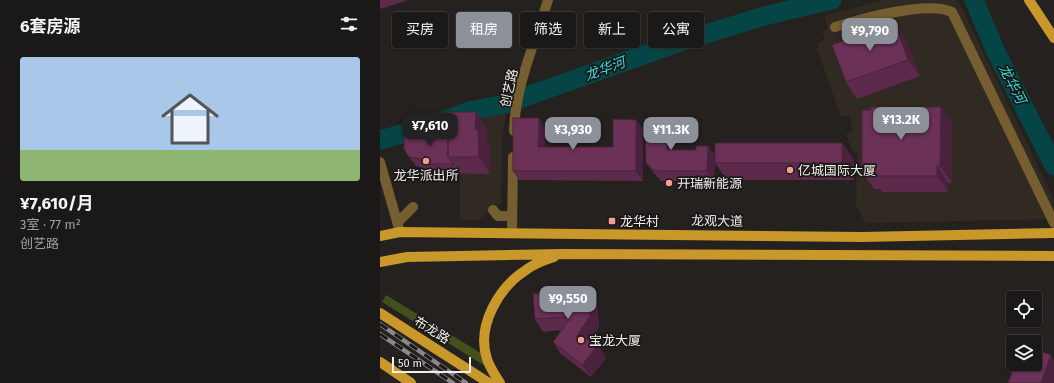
<!DOCTYPE html>
<html lang="zh">
<meta charset="utf-8">
<style>
:root{--surface:#1b1917;--page:#282624;--text:#f1f3f6;--muted:#a0a0a1;--line:#393836;--accent:#8c9099}
body{margin:0;font-family:"Fira Sans","Noto Sans SC",sans-serif;background:var(--page);color:var(--text);height:100vh;display:flex;flex-direction:column;font-size:15px;white-space:nowrap}
*{box-sizing:border-box;margin:0}
p{font-size:13px;color:var(--muted)}
.icon{flex:none;width:22px;height:22px;fill:none;stroke:currentColor;stroke-width:2;stroke-linecap:round;stroke-linejoin:round}
.map{position:relative;flex:1;overflow:hidden}
.side{display:flex;flex-direction:column;background:var(--surface);width:380px}
.side>*{flex:none}
.guide{position:absolute;left:12px;top:12px;width:380px;height:36px;display:flex;gap:8px}
.fabs{position:absolute;left:626px;top:291px;display:grid;gap:8px}
.fabs a{display:grid;place-items:center;width:36px;height:36px;border-radius:4px;background:var(--surface);box-shadow:0 1px 3px #0004,0 0 0 1px var(--line);font-size:20px}
.scale{position:absolute;left:12px;bottom:10px;width:79px;box-sizing:border-box;padding-left:4px;border:2px solid #f1efee;border-top:0;font-size:11px;line-height:14px;white-space:nowrap;color:#f1efee;-webkit-text-stroke:3px #1a1816;paint-order:stroke}
.price{position:absolute;translate:-50% -34px;padding:0 9px;border-radius:8px;background:var(--accent);color:#fff;font-size:13px;line-height:26px;filter:drop-shadow(0 1px 2px #0008)}
.price::after{content:'';position:absolute;left:50%;top:24px;width:12px;height:9px;margin-left:-6px;background:inherit;clip-path:polygon(0 0,100% 0,50% 100%)}
.price.selected{background:#222;color:#fff}
ul{padding:0;list-style:none}
li{display:grid;align-content:center;gap:8px;height:212px;padding:0 20px}
li+li{border-top:1px solid var(--line)}
li span{display:grid;place-items:center;height:124px;border-radius:4px;color:#555}
li>.icon{margin-inline-start:auto}
span .icon{width:72px;height:72px;fill:#fffc;stroke-width:1}
li b{font-size:17px}
h2{display:flex;justify-content:space-between;align-items:center;height:48px;padding:0 20px;font-size:17px}
.tag{padding:0 14px;border-radius:4px;background:var(--surface);box-shadow:0 1px 3px #0004,0 0 0 1px var(--line);font-size:14px;line-height:36px}
.tag.selected{background:var(--accent);color:#fff}
main{display:flex;flex:1;min-height:0}
.map>svg:first-child{display:block}
</style>
<main>
<section class="side">
<h2>6套房源<svg class="icon" aria-label="filters" viewBox="0 0 24 24"><path d="M4 7h16M4 17h16"/><circle cx="9" cy="7" r="2"/><circle cx="15" cy="17" r="2"/></svg></h2>
<ul>
<li><span style="background:linear-gradient(#a9c7e8 75%,#8fb573 0)"><svg class="icon" aria-label="home" viewBox="0 0 24 24"><path d="M3 11l9-7 9 7M6 9v11h12V9"/></svg></span><div><b>¥7,610/月</b><p>3室 · 77 m²</p><p>创艺路</p></div></li>
</ul>
</section>
<div class="map">
<svg width="674" height="383" viewBox="0 0 674 383">
<rect width="100%" height="100%" fill="#24211f"/>
<!-- built -->
<path fill="#312a23" d="M504 0H576L580 4 674 200V219L486 223 476 207 477 153H473L466 134 473 131 469 116 461 117 437 49 438 43 445 40 442 31 448 29 444 16Z
M121 111 126 113 122 140 121 204 98 220H80V123Z"/>
<!-- green -->
<path fill="#43501b" d="M6 295 104 355 105 366 2 302Z"/>
<g fill="none" stroke-linecap="round" stroke-linejoin="round">
<!-- river -->
<path stroke="#064546" stroke-width="19" d="M594 0 616 52 674 166
M0 140 50 126 89 111 125 104 303 41 384 16 452 0"/>
<!-- minor -->
<path stroke="#755e2f" stroke-width="10" d="M455 27C482 19 547 0 572 12L674 223
M134 131C135 87 155 42 168 0
M0 162 20 232
M113 210 118 216H132
M17 220H20L33 207
M132 232 133 157"/>
<!-- major -->
<path stroke="#c9982a" stroke-width="10" d="M649 0 674 38
M0 236 20 232 482 237 674 233
M0 262 27 257 182 254 674 256
M0 313 109 383
M0 362 31 383
M120 383C115 375 110 368 107 359 96 326 119 287 146 270 154 264 164 260 174 257"/>
<defs>
<path id="rail" d="M0 324 86 383
M0 334 73 383"/>
</defs>
<!-- rail casing -->
<use href="#rail" stroke="#8b8887" stroke-width="4.5"/>
<!-- rail -->
<use href="#rail" stroke="#1a1816" stroke-width="3" stroke-dasharray="9" stroke-linecap="butt"/>
</g>
<!-- wall -->
<path fill="#5c2a4b" d="M0 0H29L0 9Z
M526 40 540 76 477 99 466 82Z
M96 112 107 129V142L110 146V174L48 173 44 168 36 166 29 157 60 136 68 119Z
M159 118 165 128V147H233L263 129V181L139 180 133 171Z
M572 123V183H568V192H502L500 189H494L482 172Z
M293 128V150H316L328 146 335 155 334 180 281 181 273 172 266 163Z
M462 143 474 160V180H347L335 163Z
M209 291 217 303 219 328 210 341 218 345 226 358 211 377 181 354 173 342 181 330 163 332 155 319Z"/>
<!-- shaded-wall -->
<path fill="#4b223d" d="M515 23 526 40 540 76 528 60Z
M561 107 572 123V183L560 166Z
M96 112 107 129V142L110 146V174L99 157 95 129Z
M159 118 165 128V157L158 147Z
M286 118 293 128 294 160 287 150Z
M256 120 263 129V181L256 171Z
M462 143 474 160V180L462 163Z
M328 146 335 155 334 180 327 171Z
M557 166 568 183V192L557 176Z
M209 291 217 303 219 328 204 349 196 337Z
M218 345 226 358 211 377 202 365Z
M671 355 674 360V383H661Z"/>
<!-- building -->
<path fill="#6b3157" stroke="#4b223d" d="M515 23 528 60 466 82 452 45Z
M491 107H561L560 166H557V176H490V172H482V110H491Z
M68 112H96L95 129 98 130 99 157H68Z
M133 118H159L158 147H233V119L256 120V171H133Z
M286 118 287 150H316V146H328L327 171H275L266 163 265 119Z
M60 119H68V157L73 164H41V159L29 157 24 149V136H60Z
M335 143H462V163H335Z
M209 291 210 316 196 337 199 339 204 337 218 345 202 365 173 342 189 320 188 317 155 319 153 294Z
M655 349 671 355 661 383H628L635 364H655Z"/>
<!-- markers -->
<g fill="#f59d8e" stroke="#1a1816" stroke-width="1.5">
<circle cx="46" cy="161" r="4"/>
<circle cx="410" cy="170" r="4"/>
<circle cx="289" cy="183" r="4"/>
<rect x="228" y="217" width="8" height="8" rx="2"/>
<circle cx="201" cy="340" r="4"/>
</g>
<g text-anchor="middle" dominant-baseline="central" stroke-width="3.5" stroke-linejoin="round" paint-order="stroke">
<!-- street labels -->
<g font-size="13" fill="#f1efee" stroke="#1a1816">
<text transform="translate(129 88) rotate(-77)">创艺路</text>
<text transform="translate(337 221) rotate(1)">龙观大道</text>
<text transform="translate(52 330) rotate(32)">布龙路</text>
</g>
<!-- poi labels -->
<g font-size="13" fill="#f1efee" stroke="#1a1816" text-anchor="start">
<text x="418" y="170">亿城国际大厦</text>
<text x="46" y="175" text-anchor="middle">龙华派出所</text>
<text x="297" y="183">开瑞新能源</text>
<text x="240" y="221">龙华村</text>
<text x="209" y="340">宝龙大厦</text>
</g>
<!-- water labels -->
<g font-size="14" font-style="italic" fill="#39dadd" stroke="#1a1816">
<text transform="translate(225 69) rotate(-20)">龙华河</text>
<text transform="translate(632 84) rotate(63)">龙华河</text>
</g>
</g>
</svg>
<div class="fabs">
<a><svg class="icon" aria-label="locate" viewBox="0 0 24 24"><circle cx="12" cy="12" r="6"/><path d="M12 2v4M12 18v4M2 12h4M18 12h4"/></svg></a>
<a><svg class="icon" aria-label="layers" viewBox="0 0 24 24"><path d="M12 4l9 5-9 5-9-5zM3 14l9 5 9-5"/></svg></a>
</div>
<div class="scale">50 m</div>
<b class="price" style="left:490px;top:52px">¥9,790</b>
<b class="price" style="left:521px;top:141px">¥13.2K</b>
<b class="price selected" style="left:50px;top:147px">¥7,610</b>
<b class="price" style="left:193px;top:151px">¥3,930</b>
<b class="price" style="left:291px;top:151px">¥11.3K</b>
<b class="price" style="left:188px;top:320px">¥9,550</b>
<div class="guide">
<a class="tag">买房</a>
<a class="tag selected">租房</a>
<a class="tag">筛选</a>
<a class="tag">新上</a>
<a class="tag">公寓</a>
</div>
</div>
</main>
